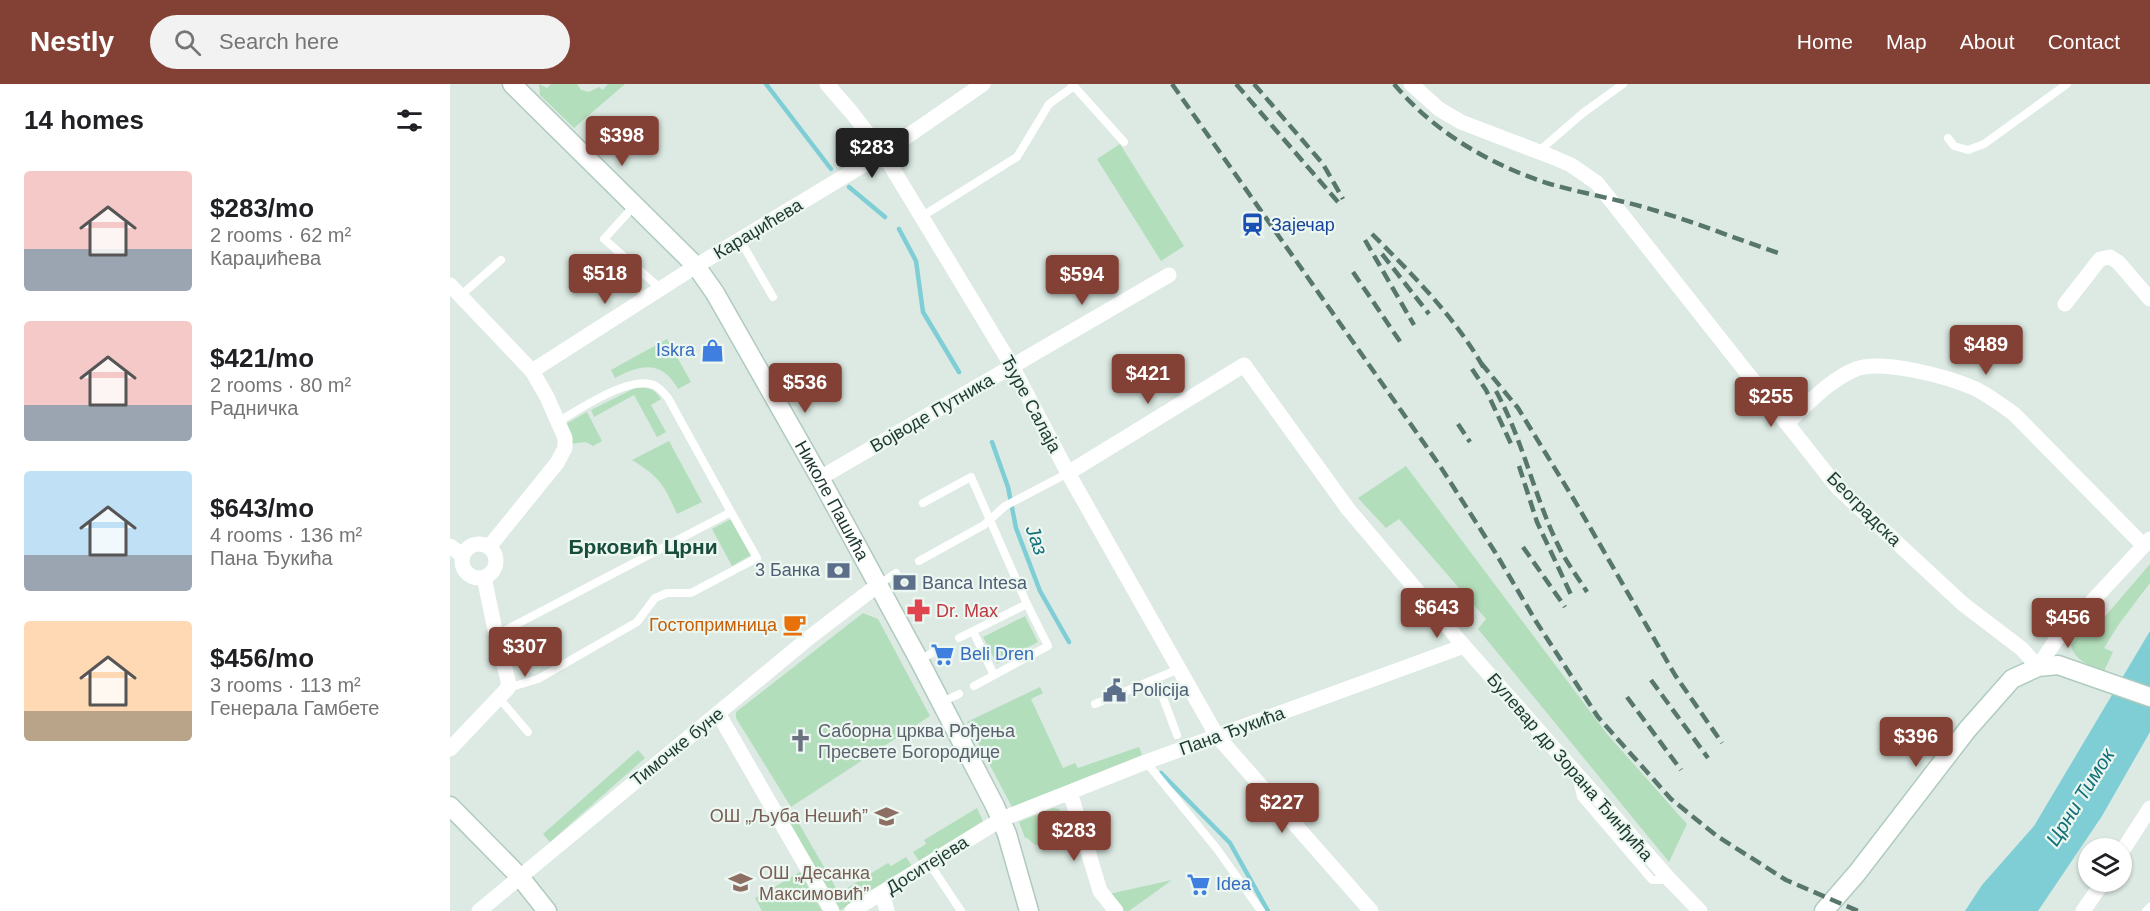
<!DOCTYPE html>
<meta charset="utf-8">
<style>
:root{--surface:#fff;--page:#f2f2f2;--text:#202124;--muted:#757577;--accent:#834034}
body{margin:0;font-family:Helvetica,sans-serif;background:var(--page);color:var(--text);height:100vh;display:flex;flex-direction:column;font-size:22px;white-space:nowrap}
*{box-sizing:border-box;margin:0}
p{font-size:20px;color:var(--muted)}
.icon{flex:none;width:33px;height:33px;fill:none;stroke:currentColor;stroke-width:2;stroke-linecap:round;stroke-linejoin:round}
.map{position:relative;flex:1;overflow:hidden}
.side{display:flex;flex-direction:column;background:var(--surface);width:450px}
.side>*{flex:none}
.buttons{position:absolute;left:1628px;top:754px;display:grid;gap:12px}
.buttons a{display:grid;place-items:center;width:54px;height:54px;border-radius:50%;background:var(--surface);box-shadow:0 2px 4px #0004;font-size:30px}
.price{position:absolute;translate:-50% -51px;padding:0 14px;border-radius:6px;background:var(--accent);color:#fff;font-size:20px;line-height:39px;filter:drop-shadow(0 2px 3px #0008)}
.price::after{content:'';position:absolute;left:50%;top:36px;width:18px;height:14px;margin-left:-9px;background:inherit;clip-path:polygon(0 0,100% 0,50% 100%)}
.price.current{background:#222;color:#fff}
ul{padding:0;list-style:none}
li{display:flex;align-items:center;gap:18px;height:150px;padding:0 24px}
li span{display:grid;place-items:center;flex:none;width:168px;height:120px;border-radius:6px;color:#555}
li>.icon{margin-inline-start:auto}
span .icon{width:72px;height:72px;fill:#fffc;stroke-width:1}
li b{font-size:26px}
h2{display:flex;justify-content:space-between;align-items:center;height:72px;padding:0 24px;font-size:26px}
header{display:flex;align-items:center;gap:36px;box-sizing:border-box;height:84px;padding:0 30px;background:var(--accent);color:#fff}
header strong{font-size:28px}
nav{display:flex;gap:33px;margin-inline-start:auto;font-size:21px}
.search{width:420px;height:54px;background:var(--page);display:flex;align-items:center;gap:15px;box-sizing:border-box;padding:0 21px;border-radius:33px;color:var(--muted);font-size:22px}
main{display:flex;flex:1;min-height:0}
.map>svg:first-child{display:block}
</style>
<header>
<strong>Nestly</strong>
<div class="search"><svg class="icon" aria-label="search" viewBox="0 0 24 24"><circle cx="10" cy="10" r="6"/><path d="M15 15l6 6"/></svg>Search here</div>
<nav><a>Home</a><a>Map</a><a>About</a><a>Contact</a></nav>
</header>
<main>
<section class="side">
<h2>14 homes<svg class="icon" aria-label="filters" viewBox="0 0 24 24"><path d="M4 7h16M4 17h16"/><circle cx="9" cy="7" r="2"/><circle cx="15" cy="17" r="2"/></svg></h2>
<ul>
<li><span style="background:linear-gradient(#f6c9c9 65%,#9aa5b1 0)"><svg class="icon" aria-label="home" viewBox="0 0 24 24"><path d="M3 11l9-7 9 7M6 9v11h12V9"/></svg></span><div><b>$283/mo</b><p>2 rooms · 62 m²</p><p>Караџићева</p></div></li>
<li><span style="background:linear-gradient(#f6c9c9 70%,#9aa5b1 0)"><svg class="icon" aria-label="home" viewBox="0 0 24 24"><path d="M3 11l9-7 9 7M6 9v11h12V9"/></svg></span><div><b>$421/mo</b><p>2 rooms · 80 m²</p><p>Радничка</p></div></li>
<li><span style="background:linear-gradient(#bfe0f5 70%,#9aa5b1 0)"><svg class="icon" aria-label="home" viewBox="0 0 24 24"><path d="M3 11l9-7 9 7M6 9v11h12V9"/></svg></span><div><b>$643/mo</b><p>4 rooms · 136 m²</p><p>Пана Ђукића</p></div></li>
<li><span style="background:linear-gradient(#ffd9b3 75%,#b9a48a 0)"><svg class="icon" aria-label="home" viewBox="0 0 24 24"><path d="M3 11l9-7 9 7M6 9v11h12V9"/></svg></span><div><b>$456/mo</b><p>3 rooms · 113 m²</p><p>Генерала Гамбете</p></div></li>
</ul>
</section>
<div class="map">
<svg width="1700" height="827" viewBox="0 0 1700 827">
<rect width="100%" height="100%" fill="#dceae3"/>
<!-- green -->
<path fill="#b3debb" d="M89 0 97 4 101 0H127L131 6 139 8 149 3 153 6 158 0H175L124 44 90 11Z
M670 60 734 162 711 177 647 75Z
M217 255 241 298 228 305C212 276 191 280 165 294L161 286Z
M185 304C198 303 204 304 211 315L201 321 216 348 207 353 184 311 144 333 141 326Z
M137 328 152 357 143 362 136 358 119 360 114 341Z
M219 357 252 418 227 430C214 401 210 393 182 376Z
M956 382 1157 650 1237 740 1219 778 1028 545 1036 535 949 435 936 444 908 414Z
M281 435 301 471 282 482 262 445Z
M1700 480V499L1669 540 1654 564 1663 568 1654 587C1640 582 1623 576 1621 560L1638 538 1646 543Z
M413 529 428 535 480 632 341 723 286 634V628Z
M575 532 588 558 547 580 533 553Z
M590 603 593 609 581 615 613 684 625 679 628 684 689 663 692 671 562 723 517 638Z
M188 666 195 674 100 758 93 750Z
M527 724 533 737 469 777 463 768 476 760 474 756Z
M603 724 609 725 615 733 620 751 585 761 577 754H575L569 738Z
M344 731 389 809 438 779 441 782 456 773 462 782 389 827 337 735Z
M350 788 372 827H312L305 814Z
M722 796 679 827H672L659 810Z"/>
<!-- water -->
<path fill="#7fced5" d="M1700 547V648L1652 732 1588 827H1515L1532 801 1584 742Z"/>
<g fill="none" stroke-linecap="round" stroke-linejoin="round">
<!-- stream -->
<path stroke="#7fced5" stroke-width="4.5" d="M316 0 381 85
M399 103 435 133
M449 145 466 177 473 228 509 288
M542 358 558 403 566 444 590 507 619 558
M711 689 780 759 818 827"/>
<defs>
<g id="secondary">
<path id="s1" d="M62 0 246 182 265 209 370 394 469 576 545 722 557 750 579 827"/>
<path d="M0 722 70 793 97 827"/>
<path d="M1374 827 1407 789 1517 646 1562 595 1588 583 1608 581 1700 613"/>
</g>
</defs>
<!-- secondary casing -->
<use href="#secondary" stroke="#afcbbe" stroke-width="21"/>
<!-- lane -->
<path stroke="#fff" stroke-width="8" d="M622 0 674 58
M1498 54 1504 62 1518 66 1534 60 1617 0
M1089 67 1133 29 1173 0
M184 122 154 155 211 205
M479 128 567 73 599 20 624 2
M290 156 323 213
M10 212 51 176
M473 419 521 393 577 520 509 554
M469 477 534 441 555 422 618 389
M428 501 446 489
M523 547 544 591
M46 551 281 428 218 314C214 309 210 304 204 301 179 291 131 325 109 337
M469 576 486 567
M706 595 727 651
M524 602 598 562 577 520
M58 604 88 595 187 538 205 514 217 509H241L307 474 281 428
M49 614 78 648
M492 618 509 610
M645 620 729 585
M696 678 767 765 811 827
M1127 695 1131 713 1202 796H1218
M479 779 511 827
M1696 827 1700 823"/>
<!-- street -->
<path stroke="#fff" stroke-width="15" d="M377 0 402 29 433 69 562 282 618 389 767 652 921 827
M961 0 989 25 1011 38 1105 74 1121 81 1147 99 1388 404 1513 520 1572 565 1588 583 1606 556 1700 455
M0 201 82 287 97 313 115 354V364L107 379 39 463
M1615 220 1650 175 1660 173 1668 178 1700 215
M82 287 246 182 433 69 533 0
M1337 339C1358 320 1379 296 1406 285 1433 275 1499 293 1526 305 1539 312 1552 321 1564 330L1694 462
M618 389 794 281 898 425 1014 562 1220 796 1250 827
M370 394 719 191
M12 477a17 17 0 1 1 34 0a17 17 0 1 1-34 0Z
M0 462 12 471
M268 629 382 827
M0 665 58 604V596L46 551 34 493
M620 708 650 807 666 827
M1671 769 1700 724
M432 809 437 827
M29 827 360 553 428 501
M402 827 542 741 557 733 696 678 1014 562
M1633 827 1653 798"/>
<!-- secondary -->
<use href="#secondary" stroke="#fff" stroke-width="18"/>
<!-- rail -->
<path stroke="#57766c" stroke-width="4.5" stroke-dasharray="12 6" stroke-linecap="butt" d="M722 0 990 382 1045 468 1087 539 1148 633 1221 715 1267 752 1336 796 1408 827
M786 0 888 118
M804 0 873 80 893 115
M944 0C984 48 1040 81 1100 100 1135 110 1172 116 1207 127 1247 139 1287 155 1328 169
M922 150C963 191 1006 234 1035 286
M915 156 964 241
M932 170 979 230
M903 188 951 259
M1031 279 1068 324 1126 419 1225 591 1272 659
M1022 285 1036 306 1062 362
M1046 307C1074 358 1085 417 1112 469 1120 483 1129 495 1137 508
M1008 340 1020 358
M1069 382 1087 438 1123 515
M1073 463 1115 523
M1201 596 1258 674
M1177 613 1231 686"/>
</g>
<!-- icons -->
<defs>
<symbol id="station-bare" viewBox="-9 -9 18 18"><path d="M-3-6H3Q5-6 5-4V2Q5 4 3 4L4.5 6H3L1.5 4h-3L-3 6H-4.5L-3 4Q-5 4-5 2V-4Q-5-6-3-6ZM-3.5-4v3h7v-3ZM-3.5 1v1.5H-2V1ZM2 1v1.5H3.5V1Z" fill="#1a4fb4" stroke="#edf7f1" stroke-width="2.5" paint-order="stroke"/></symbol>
<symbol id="shop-bare" viewBox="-9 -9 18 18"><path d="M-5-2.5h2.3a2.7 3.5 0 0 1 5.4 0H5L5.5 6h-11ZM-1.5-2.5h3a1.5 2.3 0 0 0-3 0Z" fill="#3f7fe0" stroke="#edf7f1" stroke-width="2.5" paint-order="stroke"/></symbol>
<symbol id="bank-bare" viewBox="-9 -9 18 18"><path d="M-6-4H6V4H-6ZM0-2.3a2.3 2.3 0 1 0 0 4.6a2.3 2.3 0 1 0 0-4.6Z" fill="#5c6f8a" stroke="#edf7f1" stroke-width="2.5" paint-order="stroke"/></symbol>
<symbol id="pharmacy-bare" viewBox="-9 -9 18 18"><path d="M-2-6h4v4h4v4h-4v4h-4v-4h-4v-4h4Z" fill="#e0444e" stroke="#edf7f1" stroke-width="2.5" paint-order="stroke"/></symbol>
<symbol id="cafe-bare" viewBox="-9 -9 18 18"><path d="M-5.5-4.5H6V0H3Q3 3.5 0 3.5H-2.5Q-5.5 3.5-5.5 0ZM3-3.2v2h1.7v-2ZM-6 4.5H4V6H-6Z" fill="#e8710a" stroke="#edf7f1" stroke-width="2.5" paint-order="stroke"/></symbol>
<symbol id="supermarket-bare" viewBox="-9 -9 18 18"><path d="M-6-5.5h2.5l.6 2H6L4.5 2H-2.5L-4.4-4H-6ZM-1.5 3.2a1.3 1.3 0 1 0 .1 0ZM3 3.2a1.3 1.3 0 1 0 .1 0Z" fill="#3f7fe0" stroke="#edf7f1" stroke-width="2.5" paint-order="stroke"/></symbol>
<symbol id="civic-bare" viewBox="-9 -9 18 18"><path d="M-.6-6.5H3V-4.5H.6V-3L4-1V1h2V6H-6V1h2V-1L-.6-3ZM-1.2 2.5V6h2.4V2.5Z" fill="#5c6f8a" stroke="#edf7f1" stroke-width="2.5" paint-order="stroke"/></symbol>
<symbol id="church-bare" viewBox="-9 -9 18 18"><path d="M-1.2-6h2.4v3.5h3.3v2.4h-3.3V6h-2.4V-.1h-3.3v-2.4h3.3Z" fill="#6b7280" stroke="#edf7f1" stroke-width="2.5" paint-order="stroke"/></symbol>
<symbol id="school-bare" viewBox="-9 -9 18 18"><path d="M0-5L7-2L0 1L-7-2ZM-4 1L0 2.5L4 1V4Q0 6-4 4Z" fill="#8d6e63" stroke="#edf7f1" stroke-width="2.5" paint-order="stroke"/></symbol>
</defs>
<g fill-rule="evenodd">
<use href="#station-bare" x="786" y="124" width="33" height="33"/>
<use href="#shop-bare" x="246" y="250" width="33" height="33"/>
<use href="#bank-bare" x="372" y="470" width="33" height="33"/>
<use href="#bank-bare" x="438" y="482" width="33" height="33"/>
<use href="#pharmacy-bare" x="452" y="510" width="33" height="33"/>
<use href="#cafe-bare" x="328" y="524" width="33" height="33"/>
<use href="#supermarket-bare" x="476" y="554" width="33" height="33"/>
<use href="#civic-bare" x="648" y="590" width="33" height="33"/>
<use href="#church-bare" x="334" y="640" width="33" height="33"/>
<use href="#school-bare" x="420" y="716" width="33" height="33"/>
<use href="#school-bare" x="274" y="782" width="33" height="33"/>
<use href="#supermarket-bare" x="732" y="784" width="33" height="33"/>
</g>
<g text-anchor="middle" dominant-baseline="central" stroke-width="4.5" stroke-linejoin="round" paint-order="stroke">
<!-- transit labels -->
<g font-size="18" fill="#164399" stroke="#edf7f1" text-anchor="start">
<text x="821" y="141">Зајечар</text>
</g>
<!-- street labels -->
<g font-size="18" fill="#1d3a30" stroke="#edf7f1">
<text transform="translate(308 145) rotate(-31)">Караџићева</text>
<text transform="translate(581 320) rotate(62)">Ђуре Салаја</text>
<text transform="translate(482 329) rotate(-30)">Војводе Путника</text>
<text stroke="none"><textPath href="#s1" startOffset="530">Николе Пашића</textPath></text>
<text transform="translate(1414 425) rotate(45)">Београдска</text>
<text transform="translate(782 647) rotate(-20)">Пана Ђукића</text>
<text transform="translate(227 663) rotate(-39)">Тимочке буне</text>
<text transform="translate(1120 683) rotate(49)">Булевар др Зорана Ђинђића</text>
<text transform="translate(477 781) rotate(-32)">Доситејева</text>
</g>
<!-- shop labels -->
<g font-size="18" fill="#366cbe" stroke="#edf7f1" text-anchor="start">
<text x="245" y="266" text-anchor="end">Iskra</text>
<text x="510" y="570">Beli Dren</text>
<text x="766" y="800">Idea</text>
</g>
<!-- service labels -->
<g font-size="18" fill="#4e5e75" stroke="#edf7f1" text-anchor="start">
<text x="370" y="486" text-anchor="end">3 Банка</text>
<text x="472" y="499">Banca Intesa</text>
<text x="682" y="606">Policija</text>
</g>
<!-- health labels -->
<g font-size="18" fill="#be3a42" stroke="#edf7f1" text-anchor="start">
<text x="486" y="527">Dr. Max</text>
</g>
<!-- food labels -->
<g font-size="18" fill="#c56008" stroke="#edf7f1" text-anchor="end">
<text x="327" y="541">Гостопримница</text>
</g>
<!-- worship labels -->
<g font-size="18" fill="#5b616d" stroke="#edf7f1" text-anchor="start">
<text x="368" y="647">Саборна црква Рођења<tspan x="368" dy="21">Пресвете Богородице</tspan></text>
</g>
<!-- education labels -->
<g font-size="18" fill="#785e54" stroke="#edf7f1" text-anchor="end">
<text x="418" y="732">ОШ „Љуба Нешић”</text>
<text x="309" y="789" text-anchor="start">ОШ „Десанка<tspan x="309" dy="21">Максимовић”</tspan></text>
</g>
<!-- water labels -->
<g font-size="20" font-style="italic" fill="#14717a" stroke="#edf7f1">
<text transform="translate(587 456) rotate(70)">Јаз</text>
<text transform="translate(1630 713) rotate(-58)">Црни Тимок</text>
</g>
<!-- quarter labels -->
<g font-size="21" font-weight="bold" fill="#184d3c" stroke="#edf7f1">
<text x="193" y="462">Брковић Црни</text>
</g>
</g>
</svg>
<div class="buttons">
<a><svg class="icon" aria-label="layers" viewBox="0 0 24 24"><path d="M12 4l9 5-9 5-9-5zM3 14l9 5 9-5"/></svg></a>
</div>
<b class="price" style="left:172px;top:83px">$398</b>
<b class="price current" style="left:422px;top:95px">$283</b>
<b class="price" style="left:155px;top:221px">$518</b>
<b class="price" style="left:632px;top:222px">$594</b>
<b class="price" style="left:1536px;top:292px">$489</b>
<b class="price" style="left:698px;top:321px">$421</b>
<b class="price" style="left:355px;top:330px">$536</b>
<b class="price" style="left:1321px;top:344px">$255</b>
<b class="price" style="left:987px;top:555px">$643</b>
<b class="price" style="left:1618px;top:565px">$456</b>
<b class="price" style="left:75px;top:594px">$307</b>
<b class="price" style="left:1466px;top:684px">$396</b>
<b class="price" style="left:832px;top:750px">$227</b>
<b class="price" style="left:624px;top:778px">$283</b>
</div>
</main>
